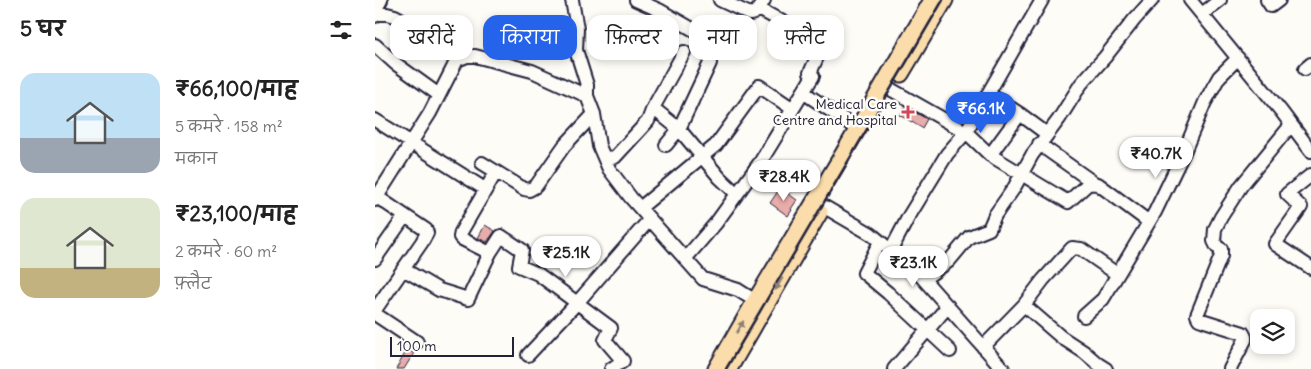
<!DOCTYPE html>
<html lang="hi">
<meta charset="utf-8">
<style>
:root{--surface:#fff;--page:#f2f2f2;--text:#222;--muted:#767676;--accent:#2563eb}
body{margin:0;font-family:Delius,"Playpen Sans Deva",sans-serif;background:var(--page);color:var(--text);height:100vh;display:flex;flex-direction:column;font-size:19px;white-space:nowrap}
*{box-sizing:border-box;margin:0}
p{font-size:16px;color:var(--muted)}
.icon{flex:none;width:28px;height:28px;fill:none;stroke:currentColor;stroke-width:2;stroke-linecap:round;stroke-linejoin:round}
.map{position:relative;flex:1;overflow:hidden}
.details{display:flex;flex-direction:column;background:var(--surface);width:375px}
.details>*{flex:none}
.guide{position:absolute;left:15px;top:15px;width:475px;height:45px;display:flex;gap:10px}
.tools{position:absolute;left:875px;top:309px;display:grid;gap:10px}
.tools a{display:grid;place-items:center;width:45px;height:45px;border-radius:10px;background:var(--surface);box-shadow:0 2px 8px #0003;font-size:25px}
.scale{position:absolute;left:15px;bottom:12px;width:124px;box-sizing:border-box;padding-left:5px;border:2px solid #22223b;border-top:0;font-size:14px;line-height:18px;white-space:nowrap;color:#22223b;-webkit-text-stroke:4px #fdfcf7;paint-order:stroke}
.price{position:absolute;translate:-50% -42px;padding:0 11px;border-radius:18px;background:#fff;color:#222;font-size:16px;line-height:32px;filter:drop-shadow(0 1px 2px #0008)}
.price::after{content:'';position:absolute;left:50%;top:30px;width:15px;height:11px;margin-left:-8px;background:inherit;clip-path:polygon(0 0,100% 0,50% 100%)}
.price.selected{background:var(--accent);color:#fff}
ul{padding:0;list-style:none}
li{display:flex;align-items:center;gap:15px;height:125px;padding:0 20px}
li span{display:grid;place-items:center;flex:none;width:140px;height:100px;border-radius:15px;color:#555}
li>.icon{margin-inline-start:auto}
span .icon{width:60px;height:60px;fill:#fffc;stroke-width:1}
li b{font-size:21px}
h2{display:flex;justify-content:space-between;align-items:center;height:60px;padding:0 20px;font-size:21px}
.chip{padding:0 18px;border-radius:15px;background:var(--surface);box-shadow:0 2px 8px #0003;font-size:18px;line-height:45px}
.chip.selected{background:var(--accent);color:#fff}
main{display:flex;flex:1;min-height:0}
.map>svg:first-child{display:block}
</style>
<main>
<section class="details">
<h2>5 घर<svg class="icon" aria-label="filters" viewBox="0 0 24 24"><path d="M4 7h16M4 17h16"/><circle cx="9" cy="7" r="2"/><circle cx="15" cy="17" r="2"/></svg></h2>
<ul>
<li><span style="background:linear-gradient(#bfe0f5 65%,#9aa5b1 0)"><svg class="icon" aria-label="home" viewBox="0 0 24 24"><path d="M3 11l9-7 9 7M6 9v11h12V9"/></svg></span><div><b>₹66,100/माह</b><p>5 कमरे · 158 m²</p><p>मकान</p></div></li>
<li><span style="background:linear-gradient(#dfe7d0 70%,#c2b280 0)"><svg class="icon" aria-label="home" viewBox="0 0 24 24"><path d="M3 11l9-7 9 7M6 9v11h12V9"/></svg></span><div><b>₹23,100/माह</b><p>2 कमरे · 60 m²</p><p>फ़्लैट</p></div></li>
</ul>
</section>
<div class="map">
<svg width="936" height="369" viewBox="0 0 936 369">
<rect width="100%" height="100%" fill="#fdfcf7"/>
<filter id="ink" filterUnits="userSpaceOnUse"><feTurbulence type="fractalNoise" baseFrequency=".02" numOctaves="2"/><feDisplacementMap in="SourceGraphic" scale="10" xChannelSelector="R" yChannelSelector="G"/><feConvolveMatrix kernelMatrix="1 2 1 2 8 2 1 2 1" color-interpolation-filters="sRGB"/></filter>
<g filter="url(#ink)">
<!-- building -->
<path fill="#e8acaa" stroke="#22223b" d="M530 107 552 119 547 128 525 115Z
M405 188 422 200 416 209 417 210 413 216 395 203Z
M110 225 120 231 112 242 103 238Z
M32 350 39 353 29 369H21Z"/>
<g fill="none" stroke-linecap="round" stroke-linejoin="round">
<defs>
<path id="minor" d="M197 0 202 29 201 50 212 85V96L219 114 224 146 234 169 256 198 328 279 363 290 387 305
M261 0 284 10 326 34
M345 0 375 14C383 13 385 6 389 0
M815 0 906 111 936 151
M892 0 896 6 904 0
M2 14V7L6 0
M827 14 845 0
M0 16 2 14H12L20 16 33 23 82 60
M0 45 21 64 64 95
M930 69 936 64
M517 90 591 132 615 155 693 202 714 183 723 184 774 222
M428 92 483 129
M614 94 645 114 615 155
M278 108 304 129 345 178 362 194
M645 114 672 134
M0 120 110 189
M664 144 719 183
M291 145 304 129 335 63
M229 157 235 158 240 157 273 121 278 108 309 52
M107 163 149 189 154 190 161 186 189 146 219 114
M936 175 912 194 926 207 900 244 936 268
M0 200 55 113 82 60 92 56H100L157 71 212 96
M448 206 496 234 544 274 628 369
M265 208 341 145 384 86 418 109
M505 242 489 273 513 293 575 351
M516 250 534 216 572 154 591 132 667 0
M115 253 87 239 85 237 86 232 121 172
M0 259 30 216
M310 259 341 223 386 161 438 76 435 73 448 44 384 9
M28 269 64 290 93 299 115 253 126 236 147 250 144 266 163 274 236 328 230 340 248 361 236 369
M549 279 574 261 594 237 614 229 620 215 639 188 657 155 684 119 706 84 730 57 759 20 777 0
M649 305 686 337 709 352 723 364 731 369
M0 310 47 242 52 233 51 230 2 197
M0 314 42 342
M709 316 728 299 780 212 809 152 830 102 844 77 863 58
M608 347 649 305 668 280 697 248 706 249 742 274
M153 355 201 304 275 219
M519 369 573 306
M855 369 870 340V337L868 333 830 321 824 319 822 315 846 256V249L842 247 839 241 840 229 846 217 866 186 916 125"/>
<path id="major" d="M526 74 570 0
M341 369 380 301 468 154 557 0
M354 369 445 212"/>
</defs>
<!-- minor casing -->
<use href="#minor" stroke="#22223b" stroke-width="16"/>
<!-- major casing -->
<use href="#major" stroke="#22223b" stroke-width="19"/>
<!-- minor -->
<use href="#minor" stroke="#fdfcf7" stroke-width="12"/>
<!-- major -->
<use href="#major" stroke="#fbddab" stroke-width="15"/>
<!-- rail -->
<path stroke="#22223b" stroke-width="2.5" d="M351 369 568 0"/>
</g>
<!-- one-way arrows -->
<defs><path id="oneway-solid" d="M-6-.8H1V-3.2L6.5 0L1 3.2V.8H-6Z" transform="scale(1.25)"/></defs>
<g fill="#8e8073">
<use href="#oneway-solid" transform="translate(404 284) rotate(120)"/>
<use href="#oneway-solid" transform="translate(365 327) rotate(-60)"/>
</g>
</g>
<!-- markers -->
<path fill="#d1495b" stroke="#fdfcf7" stroke-width="2" d="M530.5 104.5h5v5h5v5h-5v5h-5v-5h-5v-5h5z"/>
<g text-anchor="middle" dominant-baseline="central" stroke-width="5" stroke-linejoin="round" paint-order="stroke">
<!-- poi labels -->
<g font-size="14" fill="#22223b" stroke="#fdfcf7" text-anchor="end">
<text x="522" y="104">Medical Care<tspan x="522" dy="16">Centre and Hospital</tspan></text>
</g>
</g>
</svg>
<div class="tools">
<a><svg class="icon" aria-label="layers" viewBox="0 0 24 24"><path d="M12 4l9 5-9 5-9-5zM3 14l9 5 9-5"/></svg></a>
</div>
<div class="scale">100 m</div>
<b class="price selected" style="left:606px;top:134px">₹66.1K</b>
<b class="price" style="left:781px;top:179px">₹40.7K</b>
<b class="price" style="left:409px;top:202px">₹28.4K</b>
<b class="price" style="left:191px;top:278px">₹25.1K</b>
<b class="price" style="left:538px;top:288px">₹23.1K</b>
<div class="guide">
<a class="chip">खरीदें</a>
<a class="chip selected">किराया</a>
<a class="chip">फ़िल्टर</a>
<a class="chip">नया</a>
<a class="chip">फ़्लैट</a>
</div>
</div>
</main>
